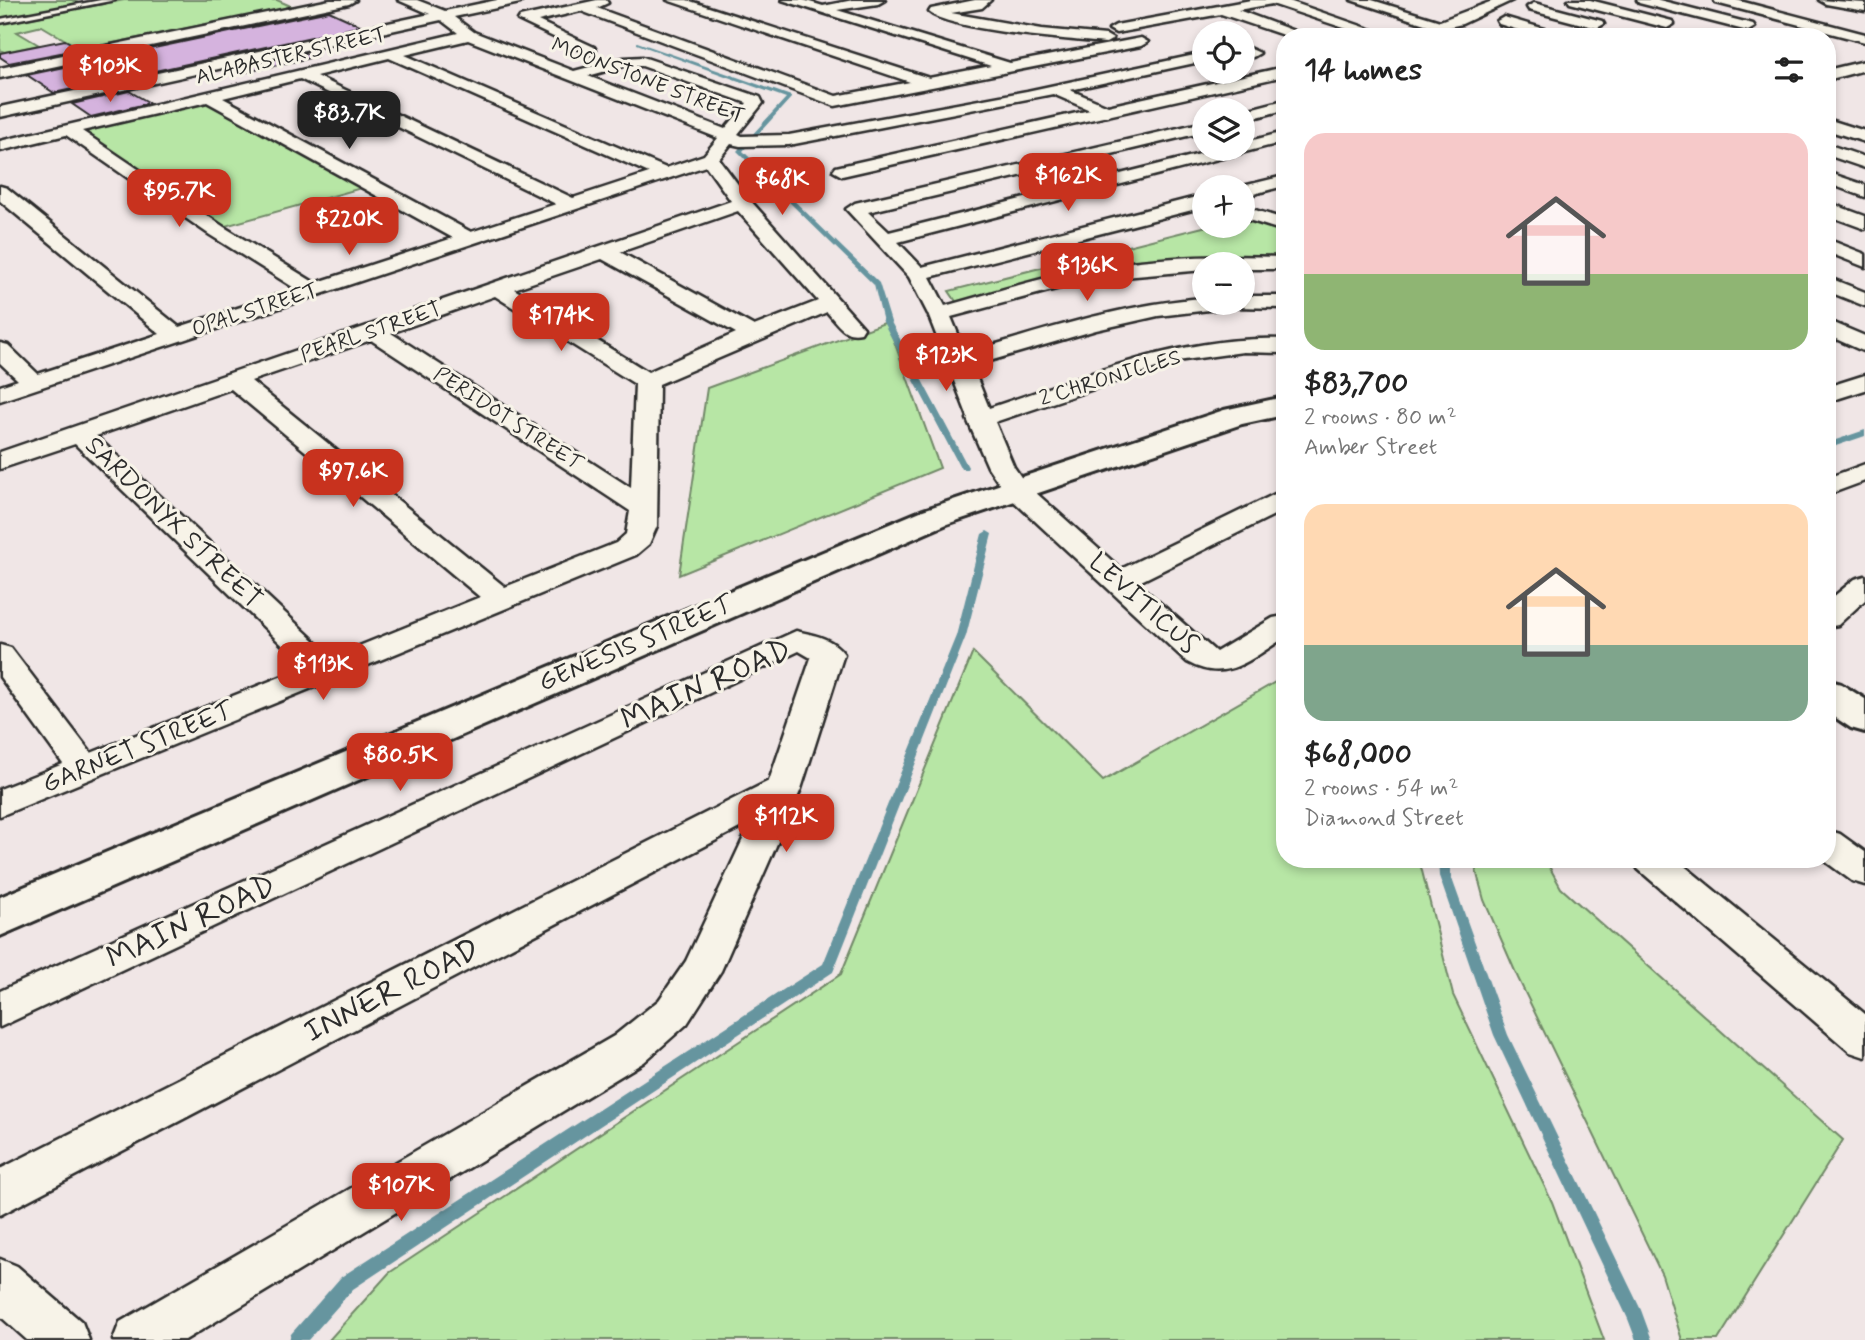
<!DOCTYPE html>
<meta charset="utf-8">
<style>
:root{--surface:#fff;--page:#f6f6f6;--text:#222;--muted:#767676;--accent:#c8321e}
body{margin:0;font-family:Mynerve,sans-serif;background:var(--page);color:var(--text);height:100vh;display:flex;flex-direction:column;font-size:26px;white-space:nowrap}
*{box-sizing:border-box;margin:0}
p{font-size:23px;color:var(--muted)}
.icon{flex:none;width:38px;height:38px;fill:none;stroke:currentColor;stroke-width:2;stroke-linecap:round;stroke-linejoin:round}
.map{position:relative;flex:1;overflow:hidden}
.panel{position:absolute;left:1276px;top:28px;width:560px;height:840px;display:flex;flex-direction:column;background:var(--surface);border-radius:28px;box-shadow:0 4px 10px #0003}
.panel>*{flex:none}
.controls{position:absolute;left:1192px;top:21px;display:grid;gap:14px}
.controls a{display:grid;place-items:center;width:63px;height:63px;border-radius:50%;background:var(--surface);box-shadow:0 4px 10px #0003;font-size:35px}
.price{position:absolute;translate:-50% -60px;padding:0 16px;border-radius:14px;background:var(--accent);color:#fff;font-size:23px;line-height:46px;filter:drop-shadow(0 2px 4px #0008)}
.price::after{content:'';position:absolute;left:50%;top:42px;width:21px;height:16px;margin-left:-10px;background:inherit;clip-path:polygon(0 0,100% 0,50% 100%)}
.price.selected{background:#222;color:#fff}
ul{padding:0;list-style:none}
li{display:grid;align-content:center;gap:14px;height:371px;padding:0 28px}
li span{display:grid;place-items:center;height:217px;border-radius:21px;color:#555}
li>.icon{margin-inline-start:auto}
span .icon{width:126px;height:126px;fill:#fffc;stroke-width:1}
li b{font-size:30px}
h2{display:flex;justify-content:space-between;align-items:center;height:84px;padding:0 28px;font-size:30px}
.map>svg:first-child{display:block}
</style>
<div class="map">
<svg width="1865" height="1340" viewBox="0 0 1865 1340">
<rect width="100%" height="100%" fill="#f0e6e6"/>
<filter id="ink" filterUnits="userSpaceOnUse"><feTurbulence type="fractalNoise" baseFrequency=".0143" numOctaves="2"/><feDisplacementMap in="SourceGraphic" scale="14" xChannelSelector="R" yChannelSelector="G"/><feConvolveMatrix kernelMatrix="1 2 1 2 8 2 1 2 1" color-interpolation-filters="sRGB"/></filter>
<g filter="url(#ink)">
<!-- green -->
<path fill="#b7e6a5" stroke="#718868" stroke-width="2" d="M0 0H73L81 4 0 19Z
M124 0H277L293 7 78 50 48 51 74 45 42 26 17 32 39 45 4 52 0 50V24Z
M208 99 365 187 218 228 76 131Z
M1244 216 1284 230V258C1174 249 1065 281 957 303L949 291 1207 226H1242Z
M887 322 940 468 679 575 707 388Z
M973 652 1103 781 1284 677V859H1419L1453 995 1552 1202 1604 1340H329L389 1273 841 974Z
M1473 859H1545L1561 888 1843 1140 1718 1340H1682L1662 1275 1518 978 1484 900Z"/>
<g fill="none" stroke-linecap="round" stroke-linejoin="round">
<!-- stream -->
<path fill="#66959f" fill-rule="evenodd" d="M637 42 791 96V98L743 151 879 283 891 322 968 467 967 469H961L960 467 883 322 874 285 737 151 786 98 637 44Z
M1865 430V436L1827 449V443Z
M987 531 992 534 966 636 833 972 353 1289 308 1340H289L291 1334 341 1277 823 964 956 636 982 534Z
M1438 859H1450L1451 876 1508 1035 1641 1310 1652 1340H1636L1628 1319 1494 1035 1439 876Z"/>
</g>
<!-- building -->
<path fill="#d5b3de" stroke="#2b2b2b" stroke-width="2" d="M329 11 362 26 54 93 27 75Z
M65 40 81 49 9 63 0 57V53Z
M304 53 314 57 246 72 236 68Z
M129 91 150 103 91 117 72 104Z"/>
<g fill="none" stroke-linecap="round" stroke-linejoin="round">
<defs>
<path id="lane" d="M101 0H115L0 23V19Z"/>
<path id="street" d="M330 0H356L349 4 0 78V68Z
M398 0H417L445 11 497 0H522L520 3 454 17 474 32 574 71 624 58 643 57 760 97 763 103 738 134 742 136 789 135 1027 91 1204 53V61L1070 90 1108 106 1284 67V76L842 176 833 171 836 167 1090 110 1053 94 789 145 740 146 731 144 719 159 749 199 864 328 861 333C844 337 838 324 827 312L659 384 657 526 649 544 636 555 0 816V789L63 764 0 677V645L11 648 91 753 305 667 75 444 0 469V452L731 201 706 166 0 401V386L18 380 0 363V343L8 345 38 374 160 334 0 201V186L7 188 179 327 296 289 210 235 66 135 0 151V141L458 33 441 20 0 117V107L430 14ZM468 40 718 138 704 155 666 168 405 55ZM389 58 649 173 573 198 316 76ZM624 66H642L747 103 725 129 588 76ZM300 79 556 204 471 232 223 98ZM207 102 453 238 315 283 224 227 82 131ZM738 211 818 301 754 326 620 252ZM602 259 736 333 648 372 514 289ZM495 296 635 384 631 488 391 333ZM371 340 630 511 626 534 616 543 505 587 251 381ZM231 389 480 597 332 657 96 436Z
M597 0H606L608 3 597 8 836 96 910 82 667 0H687L929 78 991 66 782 0H803L823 6 853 0H885L878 4 837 10 1010 63 1141 38 1148 42 1141 46 835 106 581 11 538 21 594 47 596 50 594 53 589 54 518 20 520 17Z
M975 0H991L982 8 951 13 1042 29 1106 35 1113 39 1106 43C1074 40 948 30 929 12L931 9Z
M1251 0H1286L1393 37H1371L1272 4 1238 10 1310 37H1289L1221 14 1116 33 1109 29 1116 25Z
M1351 0H1372L1440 21 1495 0H1513L1462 24 1440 29Z
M1568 0H1590L1672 21 1674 24 1667 28 1570 3Z
M1637 0H1659L1753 24 1755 27 1748 31 1639 3Z
M1714 0H1736L1865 34V42L1716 3Z
M1819 0 1865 3V11L1826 4Z
M1534 3 1602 21 1604 24 1597 28 1529 10 1527 7Z
M1504 17 1562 34 1564 37H1541L1499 24 1497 21Z
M1242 45 1260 53 1253 57 1242 54Z
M1865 61V70L1827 80V70Z
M1284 100V110L1242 121V111Z
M1827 119 1865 131V142L1827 130Z
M1204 122V132L868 212 889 232 1220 149H1242V143L1284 132V142L898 242 922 267 1204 195V207L930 277 945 306C992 293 1038 278 1086 269 1151 256 1219 255 1284 257V269H1242V264H1204V270L1090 280 951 317 966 353C1044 330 1123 304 1204 298V303H1242V296H1284V308L1235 307 1158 316 1096 330 972 366 989 408C1086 376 1181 335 1284 339V353L1243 352 1177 361 995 422 1014 467 1025 483 1121 569 1275 494 1284 492V510L1137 583 1216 652 1273 618 1284 616V638C1250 659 1227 684 1187 662L1006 494 988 467 967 419 968 417 928 314 909 277 846 209 855 203Z
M1827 144 1865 157V168L1827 155Z
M1827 172 1865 185V197L1827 183Z
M1284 176V186L1242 197V187H1239Z
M1827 202 1865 216V229L1827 215Z
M1242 206 1284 219V231L1242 218Z
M1827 239 1865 254V267L1827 252Z
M1827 277 1865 292V306L1827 291Z
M1827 320 1865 336V352L1827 335Z
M1865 375V390L1827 402V387Z
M1865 464V481L1827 495V478Z
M1865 576V600L1838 625 1827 627V602L1855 579Z
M796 631C814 635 833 638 844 654L801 789 721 971 687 1024 644 1062 185 1340H113L120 1322 614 1036 659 1000 686 961 751 822 0 1215V1169L769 781 811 658 799 651 0 1027V991Z
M1827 830 1840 834 1865 852V885L1852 881 1822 859H1827Z
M1633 859H1676L1865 1014V1057L1850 1052 1638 869Z
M0 1259 17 1266 82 1322 89 1340H27L0 1316Z"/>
<path id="secondary" d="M1284 397V415L1242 424 947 524 0 936V897L923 510 1224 410Z
M1827 680 1841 684 1865 699V732L1851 728 1827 712Z"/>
</defs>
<!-- lane casing -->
<use href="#lane" stroke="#2b2b2b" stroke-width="5"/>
<!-- street casing -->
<use href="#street" stroke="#2b2b2b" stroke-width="5"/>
<!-- secondary casing -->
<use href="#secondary" stroke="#2b2b2b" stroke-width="6"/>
<!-- lane -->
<use href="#lane" fill="#f7f3e8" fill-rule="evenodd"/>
<!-- street -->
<use href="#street" fill="#f7f3e8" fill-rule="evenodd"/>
<!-- secondary -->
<use href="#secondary" fill="#f7f3e8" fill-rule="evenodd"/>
</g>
</g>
<g text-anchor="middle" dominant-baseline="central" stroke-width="6" stroke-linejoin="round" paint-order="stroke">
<!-- far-street labels -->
<g font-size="21" fill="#2b2b2b" stroke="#f7f3e8">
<text transform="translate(291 56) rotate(-13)">ALABASTER STREET</text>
<text transform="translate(648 81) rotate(21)">MOONSTONE STREET</text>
<text transform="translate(255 310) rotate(-18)">OPAL STREET</text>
<text transform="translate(371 332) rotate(-19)">PEARL STREET</text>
<text transform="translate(1110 378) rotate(-17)">2 CHRONICLES</text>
<text transform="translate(508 419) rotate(33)">PERIDOT STREET</text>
</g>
<!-- street labels -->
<g font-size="26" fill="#2b2b2b" stroke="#f7f3e8">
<text transform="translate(173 523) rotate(44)">SARDONYX STREET</text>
<text transform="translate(1143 604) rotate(42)">LEVITICUS</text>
<text transform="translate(636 644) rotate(-23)">GENESIS STREET</text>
<text transform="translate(138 748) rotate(-22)">GARNET STREET</text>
</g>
<!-- near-street labels -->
<g font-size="32" fill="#2b2b2b" stroke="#f7f3e8">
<text transform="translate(706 685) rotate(-24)">MAIN ROAD</text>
<text transform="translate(191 922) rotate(-25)">MAIN ROAD</text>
<text transform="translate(392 991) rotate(-27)">INNER ROAD</text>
</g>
</g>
</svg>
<div class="controls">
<a><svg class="icon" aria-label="locate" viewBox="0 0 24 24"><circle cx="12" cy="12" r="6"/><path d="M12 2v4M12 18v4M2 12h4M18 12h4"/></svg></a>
<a><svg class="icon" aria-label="layers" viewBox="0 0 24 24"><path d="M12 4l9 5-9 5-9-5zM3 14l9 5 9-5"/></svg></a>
<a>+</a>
<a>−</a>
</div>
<b class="price" style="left:110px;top:104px">$103K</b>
<b class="price selected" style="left:349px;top:151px">$83.7K</b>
<b class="price" style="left:1068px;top:213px">$162K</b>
<b class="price" style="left:782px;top:217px">$68K</b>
<b class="price" style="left:179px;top:229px">$95.7K</b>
<b class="price" style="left:349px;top:257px">$220K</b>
<b class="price" style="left:1087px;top:303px">$136K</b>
<b class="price" style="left:561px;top:353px">$174K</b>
<b class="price" style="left:946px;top:393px">$123K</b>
<b class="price" style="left:353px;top:509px">$97.6K</b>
<b class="price" style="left:323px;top:702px">$113K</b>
<b class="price" style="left:400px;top:793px">$80.5K</b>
<b class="price" style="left:786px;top:854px">$112K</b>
<b class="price" style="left:401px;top:1223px">$107K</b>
<section class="panel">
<h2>14 homes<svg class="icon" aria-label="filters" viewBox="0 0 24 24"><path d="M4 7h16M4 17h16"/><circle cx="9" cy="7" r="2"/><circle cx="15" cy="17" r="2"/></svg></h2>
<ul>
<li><span style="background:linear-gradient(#f6c9c9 65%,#8fb573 0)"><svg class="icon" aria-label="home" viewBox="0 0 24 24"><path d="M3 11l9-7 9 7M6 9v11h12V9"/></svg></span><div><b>$83,700</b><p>2 rooms · 80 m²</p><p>Amber Street</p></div></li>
<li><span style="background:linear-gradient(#ffd9b3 65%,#7fa58c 0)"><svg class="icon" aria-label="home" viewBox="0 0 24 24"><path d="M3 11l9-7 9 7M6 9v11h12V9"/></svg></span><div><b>$68,000</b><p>2 rooms · 54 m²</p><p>Diamond Street</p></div></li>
</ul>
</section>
</div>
